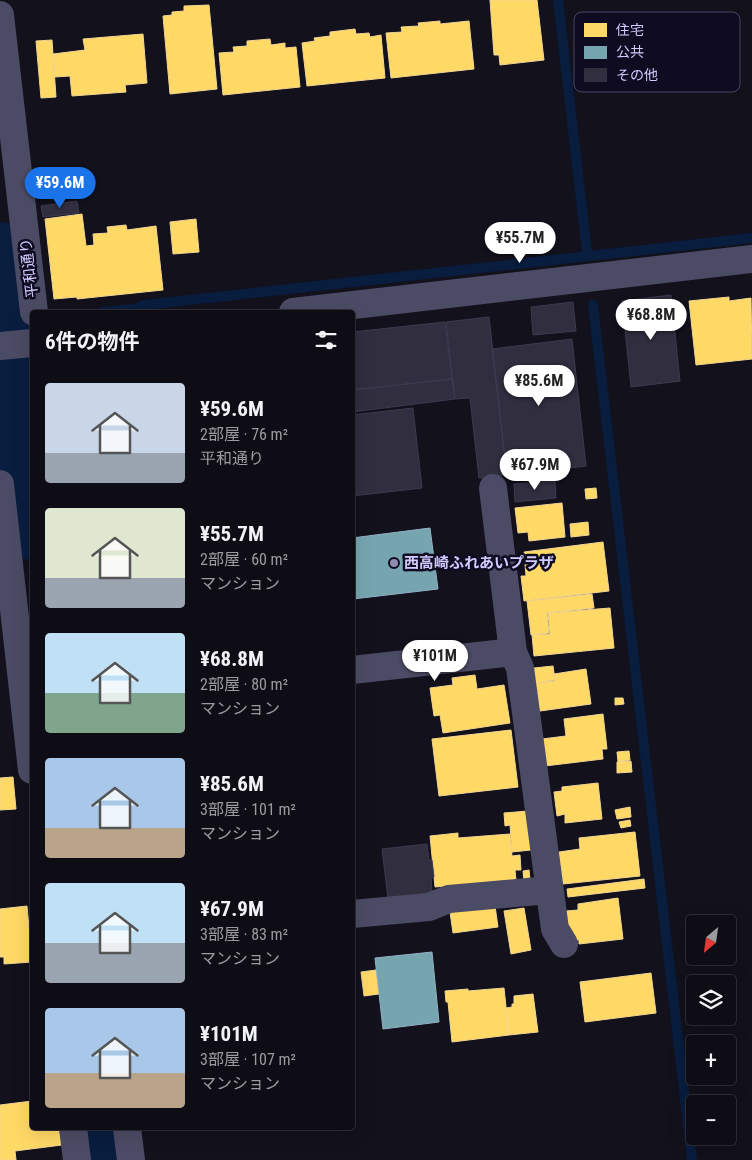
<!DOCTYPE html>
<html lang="ja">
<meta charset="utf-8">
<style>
:root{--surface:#0e0d15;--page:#1c1b22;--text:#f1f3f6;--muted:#9b9ca0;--line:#2e2d34;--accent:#1a73e8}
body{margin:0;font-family:"Roboto Condensed","Noto Sans JP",sans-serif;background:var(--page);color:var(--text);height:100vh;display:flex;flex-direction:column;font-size:19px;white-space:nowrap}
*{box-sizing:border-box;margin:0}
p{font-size:16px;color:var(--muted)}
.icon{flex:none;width:28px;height:28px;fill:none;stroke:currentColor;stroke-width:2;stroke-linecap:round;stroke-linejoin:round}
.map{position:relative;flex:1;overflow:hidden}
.sheet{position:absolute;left:30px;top:310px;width:325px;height:820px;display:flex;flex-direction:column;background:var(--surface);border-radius:5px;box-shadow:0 5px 20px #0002,0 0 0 1px var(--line)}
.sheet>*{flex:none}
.needle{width:32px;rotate:209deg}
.controls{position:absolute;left:686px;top:915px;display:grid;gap:10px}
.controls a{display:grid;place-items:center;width:50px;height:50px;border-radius:5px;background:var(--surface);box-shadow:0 5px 20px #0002,0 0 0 1px var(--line);font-size:25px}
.price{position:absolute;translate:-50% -42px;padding:0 11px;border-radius:18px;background:#fff;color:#222;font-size:16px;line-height:32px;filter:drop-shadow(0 1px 2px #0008)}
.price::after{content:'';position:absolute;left:50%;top:30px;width:15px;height:11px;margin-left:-8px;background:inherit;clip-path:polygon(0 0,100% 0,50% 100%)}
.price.on{background:var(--accent);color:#fff}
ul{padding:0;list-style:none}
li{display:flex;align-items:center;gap:15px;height:125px;padding:0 15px}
li span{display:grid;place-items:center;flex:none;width:140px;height:100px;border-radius:5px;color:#555}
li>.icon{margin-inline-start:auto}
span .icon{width:60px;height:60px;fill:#fffc;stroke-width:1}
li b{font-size:21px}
h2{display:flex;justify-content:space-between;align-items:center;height:60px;padding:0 15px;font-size:21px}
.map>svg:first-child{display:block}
</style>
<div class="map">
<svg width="752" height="1160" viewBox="0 0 752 1160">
<rect width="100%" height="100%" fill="#12111c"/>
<!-- homes -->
<path fill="#ffd966" stroke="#f2d594" d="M490 0H537L544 60 500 65 499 55H494Z
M209 5 217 89 170 94 163 16 172 15V12L184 11V6Z
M440 21V24L469 21 474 69 391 78 386 33 402 32 401 27 419 26 418 23Z
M355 29 356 34 369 33 370 37 381 35 385 78 307 86 302 43 315 41 314 38 330 36V32Z
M143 34 147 83 125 85 126 92 72 96 70 76 55 77 53 54 85 50 83 39Z
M270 39 271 45 285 43V48L296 47 300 87 223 95 219 53 234 52 233 47 247 46V41Z
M52 40 56 97 41 98 36 41Z
M82 214 86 246 94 245 93 234 108 233 107 227 126 225 127 230 156 226 163 290 77 299V297L54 299 45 219Z
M196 219 199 252 173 254 170 222Z
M729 297V301L751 298 752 359 696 365 689 301Z
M596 488 597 498 586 499 585 489Z
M562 503 565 537 529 541 528 532 518 533 515 508Z
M588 522 589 535 571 537 570 524Z
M603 542 609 591 524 601 521 576H526L524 552Z
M592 594 594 608 547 613 549 633 531 635 527 601Z
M610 608 614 648 534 656 532 635 550 634 548 613Z
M553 666 555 680 536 683 534 668Z
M586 669 591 704 540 711 536 683 555 681 554 674Z
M475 675 477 689 504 685 510 723 443 733 440 715 434 716 430 688 453 685 452 678Z
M615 698H623L624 704 615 705Z
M603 714 607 749H602L603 759 545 766 542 739 566 736 564 719Z
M511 730 518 787 439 796 432 739Z
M629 751 630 760 618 762 617 752Z
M631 761 632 772 617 773V762Z
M13 777 16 809 0 810V778Z
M598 783 602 819 565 823V814L557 816 554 792 562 791V787Z
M630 807 631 817 617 819 615 810Z
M528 811 531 850 512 852 510 825 505 826 504 813Z
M630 820 631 826 621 828 619 822Z
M635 832 640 876 563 884 559 852 580 849 579 838Z
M458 833V838L510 834 512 856 520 855 521 870H515L516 880 435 887 430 836Z
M529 870 530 879 524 881 523 871Z
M644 879 645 888 568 897 567 889Z
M618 898 623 939 579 944V940L569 941 566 911 578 910V904Z
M27 906 32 962 4 964V957H0V909Z
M495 906 498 927 453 933 450 912Z
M524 908 531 950 511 954 504 911Z
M376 970 379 994 364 996 361 972Z
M651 973 656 1013 585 1022 580 982Z
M504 988 509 1035 452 1042 448 1002H446L445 991 468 989V991Z
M533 994 538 1032 509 1035 506 1008 512 1007V1004H514V996Z
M32 1101V1128H59L62 1145 15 1151 16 1160H0V1105Z"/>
<!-- public -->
<path fill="#76a5af" stroke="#92b0c7" d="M430 528 438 589 353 599 352 538Z
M432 952 439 1022 383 1029 375 958Z"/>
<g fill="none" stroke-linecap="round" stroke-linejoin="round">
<!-- stream -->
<path stroke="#091d3f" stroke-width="10" d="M558 0 587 252
M593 305 692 1160
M102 312 134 309 144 305 752 238
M0 322 8 323 23 321"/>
<!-- river -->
<path stroke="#091d3f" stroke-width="56" d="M0 250 32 532
M101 1128 105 1160"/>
</g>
<!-- building -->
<path fill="#302e3f" stroke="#3e3a50" d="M77 201 79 213 43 217 41 206Z
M671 295 680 381 631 387 622 301Z
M573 302 576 331 533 335 531 307Z
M489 317 507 475 479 478 470 398 455 399 446 322Z
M445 322 452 379 352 390V332Z
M572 339 586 466 507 475 492 349Z
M452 379 455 399 352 412V390Z
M413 408 422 488 352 496V415Z
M555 481 556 498 515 502 514 484Z
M427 844 429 860H432L434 877H431L432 893 388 898 382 849Z"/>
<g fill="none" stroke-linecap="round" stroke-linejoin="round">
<!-- minor -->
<path stroke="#4c4b65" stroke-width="28" d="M0 15 34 312
M293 312 752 259
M0 346 32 343
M0 484 32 770
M493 488 513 652 520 668 555 929 564 944
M352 670 513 652
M352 914 429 907 449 899 549 890
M73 1128 77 1160
M127 1128 131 1160"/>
</g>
<!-- markers -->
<circle fill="#8f8ab0" stroke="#0f0c21" stroke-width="2" cx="394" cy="563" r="5"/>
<g text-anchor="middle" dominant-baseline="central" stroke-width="5" stroke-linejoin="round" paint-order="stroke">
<!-- street labels -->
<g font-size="15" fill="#d2cbff" stroke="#0f0c21">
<text transform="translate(29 268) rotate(-97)">平和通り</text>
</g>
<!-- poi labels -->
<g font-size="15" font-weight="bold" fill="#d2cbff" stroke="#0f0c21" text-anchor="start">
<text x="404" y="563">西高崎ふれあいプラザ</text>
</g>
</g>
<!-- legend -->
<rect x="574" y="12" width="166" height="80" rx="8" fill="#0f0c21" stroke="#4a4564" stroke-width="1"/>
<rect x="584" y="23" width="23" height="14" fill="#ffd966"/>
<rect x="584" y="46" width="23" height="13" fill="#76a5af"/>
<rect x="584" y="68" width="23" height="14" fill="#302e3f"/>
<g font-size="14" fill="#d2cbff">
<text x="616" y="35">住宅</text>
<text x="616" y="57">公共</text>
<text x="616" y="80">その他</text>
</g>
</svg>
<div class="controls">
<a><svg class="needle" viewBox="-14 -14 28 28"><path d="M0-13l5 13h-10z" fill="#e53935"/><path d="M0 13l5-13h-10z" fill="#9b9ca0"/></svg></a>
<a><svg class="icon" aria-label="layers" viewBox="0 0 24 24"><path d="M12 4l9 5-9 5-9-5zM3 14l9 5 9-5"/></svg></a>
<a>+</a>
<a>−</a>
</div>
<b class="price on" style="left:60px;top:209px">¥59.6M</b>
<b class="price" style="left:520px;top:264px">¥55.7M</b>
<b class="price" style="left:651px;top:341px">¥68.8M</b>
<b class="price" style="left:539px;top:407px">¥85.6M</b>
<b class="price" style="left:535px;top:491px">¥67.9M</b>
<b class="price" style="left:435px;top:682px">¥101M</b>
<section class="sheet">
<h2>6件の物件<svg class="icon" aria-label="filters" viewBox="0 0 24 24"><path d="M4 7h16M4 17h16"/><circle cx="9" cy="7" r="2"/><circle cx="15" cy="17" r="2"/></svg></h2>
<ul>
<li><span style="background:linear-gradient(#c9d6e8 70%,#9aa5b1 0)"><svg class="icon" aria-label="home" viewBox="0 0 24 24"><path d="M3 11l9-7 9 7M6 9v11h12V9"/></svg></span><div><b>¥59.6M</b><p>2部屋 · 76 m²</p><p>平和通り</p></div></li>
<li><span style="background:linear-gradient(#dfe7d0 70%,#9aa5b1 0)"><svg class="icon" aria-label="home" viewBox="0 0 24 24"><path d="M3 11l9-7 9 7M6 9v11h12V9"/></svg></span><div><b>¥55.7M</b><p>2部屋 · 60 m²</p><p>マンション</p></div></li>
<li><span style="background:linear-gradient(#bfe0f5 60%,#7fa58c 0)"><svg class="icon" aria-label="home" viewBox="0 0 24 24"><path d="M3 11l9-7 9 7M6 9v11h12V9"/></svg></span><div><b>¥68.8M</b><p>2部屋 · 80 m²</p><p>マンション</p></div></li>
<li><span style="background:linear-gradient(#a9c7e8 70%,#b9a48a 0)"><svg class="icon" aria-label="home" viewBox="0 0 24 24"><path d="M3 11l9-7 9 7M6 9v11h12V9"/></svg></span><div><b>¥85.6M</b><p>3部屋 · 101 m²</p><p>マンション</p></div></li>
<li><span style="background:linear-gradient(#bfe0f5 60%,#9aa5b1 0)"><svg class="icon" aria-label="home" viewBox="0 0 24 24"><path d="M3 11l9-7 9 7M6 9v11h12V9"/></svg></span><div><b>¥67.9M</b><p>3部屋 · 83 m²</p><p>マンション</p></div></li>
<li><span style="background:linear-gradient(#a9c7e8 65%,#b9a48a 0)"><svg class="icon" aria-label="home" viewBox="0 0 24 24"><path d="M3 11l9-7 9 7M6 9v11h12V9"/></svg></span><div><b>¥101M</b><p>3部屋 · 107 m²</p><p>マンション</p></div></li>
</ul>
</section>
</div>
